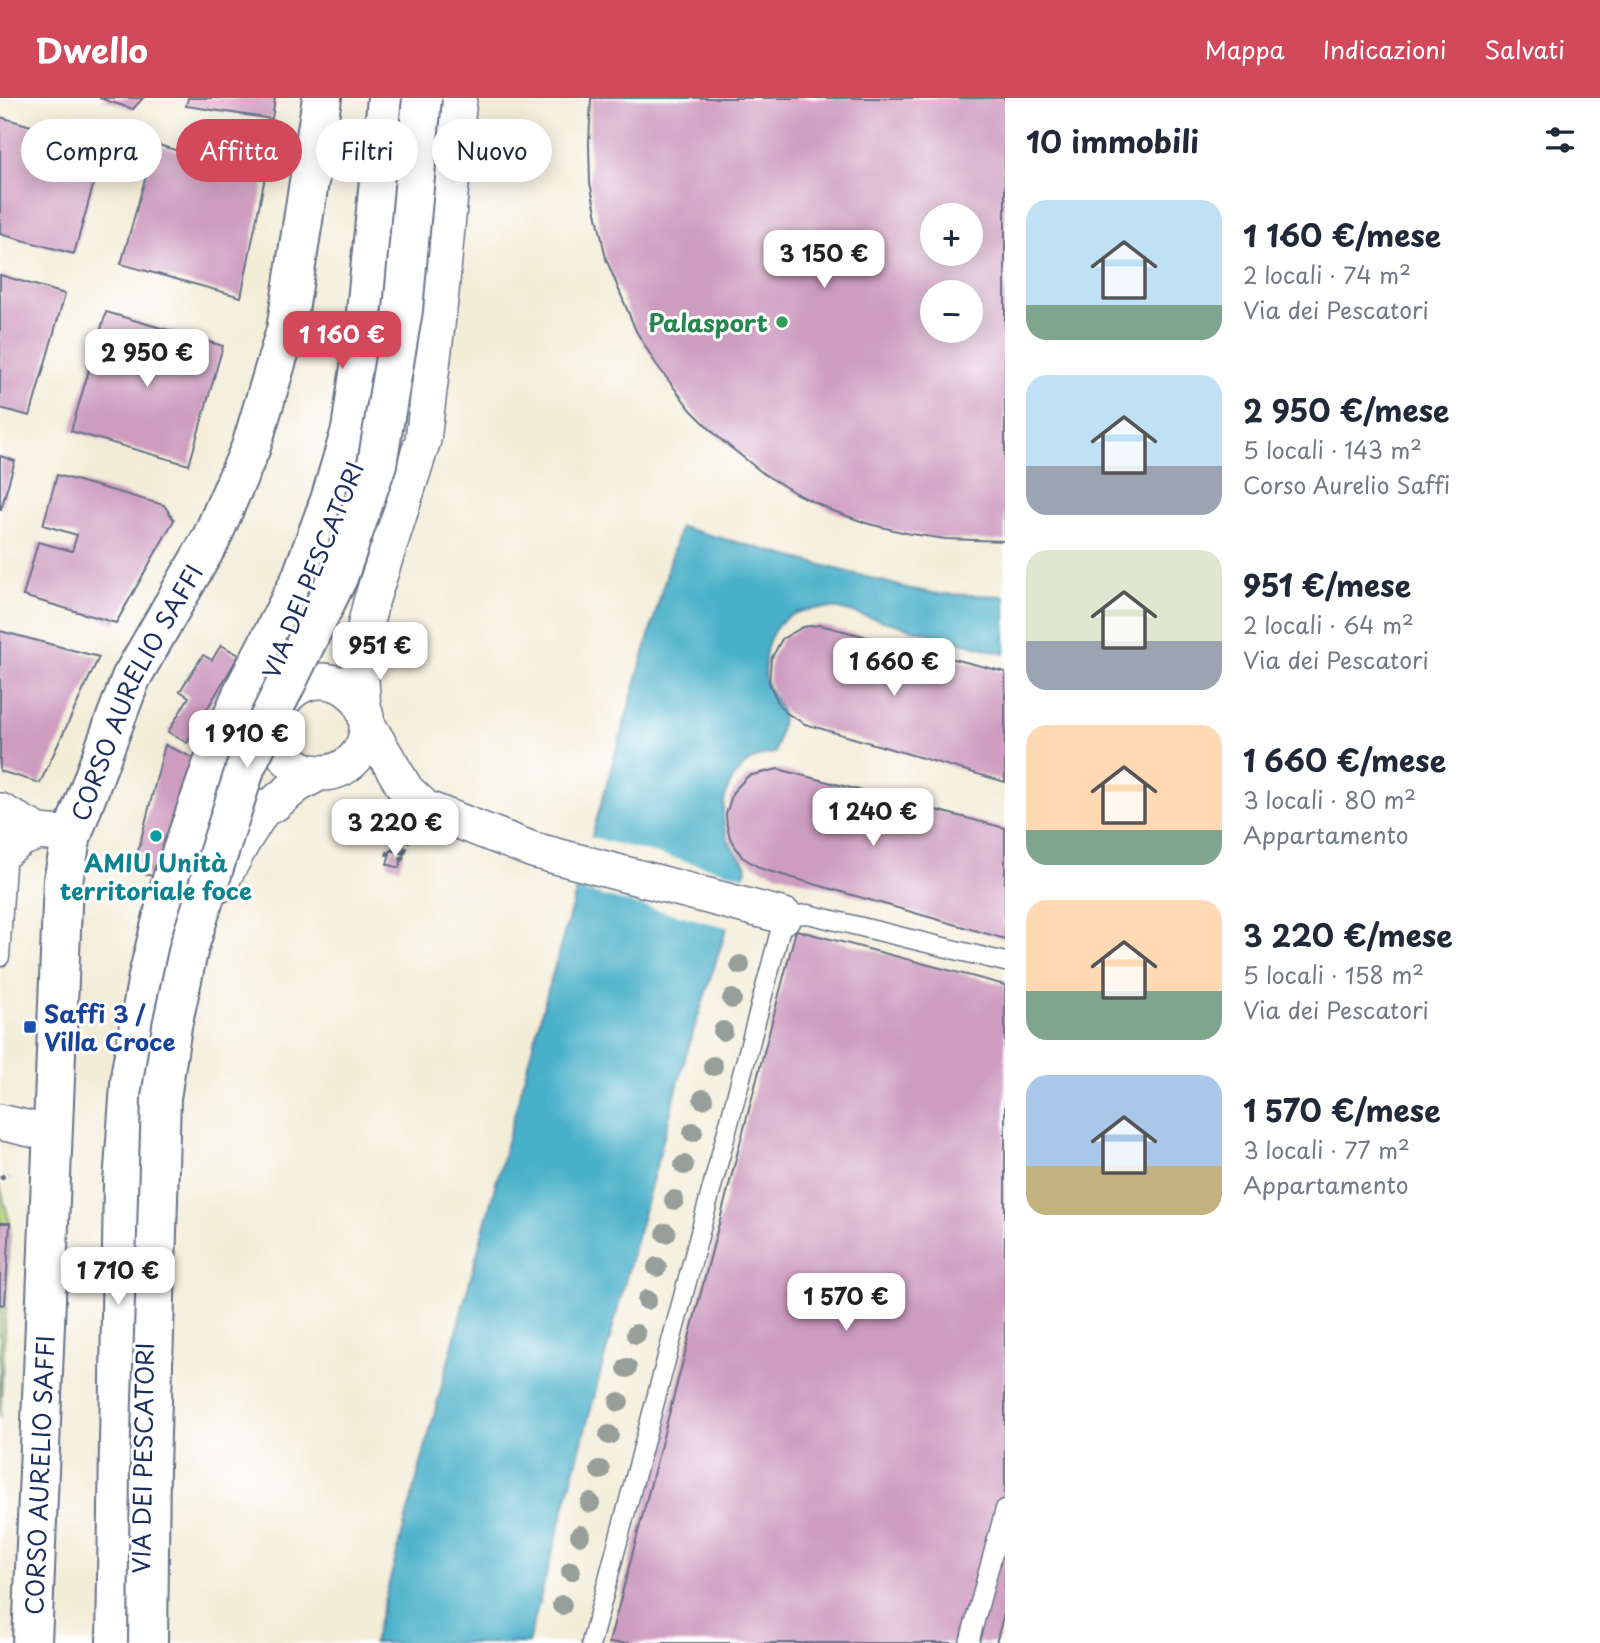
<!DOCTYPE html>
<html lang="it">
<meta charset="utf-8">
<style>
:root{--surface:#fff;--page:#f6f6f7;--text:#1f2937;--muted:#747a83;--accent:#d1495b}
body{margin:0;font-family:"Playpen Sans",sans-serif;background:var(--page);color:var(--text);height:100vh;display:flex;flex-direction:column;font-size:26px;white-space:nowrap}
*{box-sizing:border-box;margin:0}
p{font-size:23px;color:var(--muted)}
.icon{flex:none;width:38px;height:38px;fill:none;stroke:currentColor;stroke-width:2;stroke-linecap:round;stroke-linejoin:round}
.map{position:relative;flex:1;overflow:hidden}
.details{display:flex;flex-direction:column;background:var(--surface);width:595px}
.details>*{flex:none}
.guide{position:absolute;left:21px;top:21px;width:665px;height:63px;display:flex;gap:14px}
.tools{position:absolute;left:920px;top:105px;display:grid;gap:14px}
.tools a{display:grid;place-items:center;width:63px;height:63px;border-radius:50%;background:var(--surface);box-shadow:0 4px 18px #0003;font-size:35px}
.price{position:absolute;translate:-50% -60px;padding:0 16px;border-radius:14px;background:#fff;color:#222;font-size:23px;line-height:46px;filter:drop-shadow(0 2px 4px #0008)}
.price::after{content:'';position:absolute;left:50%;top:42px;width:21px;height:16px;margin-left:-10px;background:inherit;clip-path:polygon(0 0,100% 0,50% 100%)}
.price.current{background:var(--accent);color:#fff}
ul{padding:0;list-style:none}
li{display:flex;align-items:center;gap:21px;height:175px;padding:0 21px}
li span{display:grid;place-items:center;flex:none;width:196px;height:140px;border-radius:21px;color:#555}
li>.icon{margin-inline-start:auto}
span .icon{width:84px;height:84px;fill:#fffc;stroke-width:1}
li b{font-size:30px}
h2{display:flex;justify-content:space-between;align-items:center;height:84px;padding:0 21px;font-size:30px}
.tag{padding:0 24px;border-radius:32px;background:var(--surface);box-shadow:0 4px 18px #0003;font-size:24px;line-height:63px}
.tag.current{background:var(--accent);color:#fff}
header{display:flex;align-items:center;gap:42px;box-sizing:border-box;height:98px;padding:0 35px;background:var(--accent);color:#fff}
header strong{font-size:33px}
nav{display:flex;gap:38px;margin-inline-start:auto;font-size:24px}
main{display:flex;flex:1;min-height:0}
.map>svg:first-child{display:block}
</style>
<header>
<strong>Dwello</strong>
<nav><a>Mappa</a><a>Indicazioni</a><a>Salvati</a></nav>
</header>
<main>
<div class="map">
<svg width="1005" height="1545" viewBox="0 0 1005 1545">
<defs>
<pattern id="grass-tufts" width="24" height="20" patternUnits="userSpaceOnUse" patternTransform="scale(1.75)"><rect width="24" height="20" fill="#b3d178"/><path d="M3 7l-1-3M5 7V3M7 7l1-3M15 17l-1-3M17 17v-4M19 17l1-3" fill="none" stroke="#99b46a"/></pattern>
</defs>
<rect width="100%" height="100%" fill="#fff"/>
<filter id="ink" filterUnits="userSpaceOnUse"><feTurbulence type="fractalNoise" baseFrequency=".0143" numOctaves="2"/><feDisplacementMap in="SourceGraphic" scale="14" xChannelSelector="R" yChannelSelector="G"/><feConvolveMatrix kernelMatrix="1 2 1 2 8 2 1 2 1" color-interpolation-filters="sRGB"/></filter>
<filter id="wash" filterUnits="userSpaceOnUse"><feTurbulence type="fractalNoise" baseFrequency=".00686" numOctaves="4" result="noise"/><feDisplacementMap in="SourceGraphic" scale="28" xChannelSelector="R" yChannelSelector="G"/><feGaussianBlur stdDeviation="1.57" result="paint"/><feColorMatrix in="noise" values="0 0 0 0 0 0 0 0 0 0 0 0 0 0 0 0 0 1.4 0 .05"/><feComposite in="paint" operator="in"/></filter>
<g filter="url(#wash)">
<rect width="100%" height="100%" fill="#f3edd8"/>
<!-- grass -->
<path fill="url(#grass-tufts)" stroke="#67806b" stroke-width="2" d="M0 1088 10 1125 0 1321Z"/>
<!-- water -->
<path fill="#4ab0c9" stroke="#327094" stroke-width="2" d="M680 429 911 491 939 496 1005 498V556L839 511C800 507 769 518 765 562 765 568 764 577 766 583 768 595 781 606 782 617 782 629 777 643 775 655 734 658 713 704 728 741 732 751 739 759 747 767L687 953 528 1545H373L542 913Z"/>
<!-- pier -->
<path fill="#f3edd8" d="M590 739 747 779 730 830 575 791Z"/>
<g id="blocks">
<!-- building -->
<path fill="#ce9cbf" fill-rule="evenodd" d="M99 0H143L133 11Z
M188 0H275L272 21 186 8Z
M591 0H1005V443L945 441 906 435 869 426 833 413 797 396 764 376 719 340 691 312 656 266 636 233 606 161 590 85 589 46ZM933 117H971V156H933ZM933 194H971V233H933Z
M0 19 104 49 74 156 0 136Z
M155 46 265 79 241 199 121 166Z
M0 177 65 196 30 318 0 310Z
M106 214 223 248 189 367 71 333Z
M0 358 15 363 1 411H0Z
M57 377 164 407 174 422 116 525 23 498 38 444 72 453 77 437 43 427Z
M820 527 1005 574V684L805 626 785 614 778 605 769 584 771 561 782 541 803 529Z
M0 533 99 559 40 685 0 673Z
M221 547 239 557 187 645 168 634 189 599 180 593 203 557 212 562Z
M165 647 196 661 156 779 133 773Z
M778 671 1005 730V841L762 771 742 759 730 740 727 728 726 716 733 694 748 678Z
M391 752 404 756 399 770 387 766Z
M796 832 1005 887V1511L996 1545H609Z
M0 1125H10L5 1206 0 1207Z"/>
</g>
</g>
<g filter="url(#ink)">
<use href="#blocks" fill-opacity="0" stroke="#677289" stroke-width="2"/>
<g fill="none" stroke-linecap="round" stroke-linejoin="round">
<defs>
<path id="service" d="M0 859 7 751
M591 1545 784 818 808 816 1005 864
M969 1545 1005 1411"/>
<path id="minor" d="M275 629a46 46 0 1 1 92 0a46 46 0 1 1-92 0Z
M363 611 359 554 371 504 423 342 441 194 459 0
M367 626 406 692 425 710 533 752 784 818
M0 713 39 734 72 737
M0 756 23 740 39 734
M219 787 243 743 263 711 274 706 297 687 319 675
M0 1024 52 1036"/>
<g id="secondary">
<path id="s1" d="M32 1545 63 783 72 737 131 580 211 441 251 349 286 232 322 0"/>
</g>
<path id="trunk" d="M116 1545 123 1085 131 973 148 878 172 781 214 662 243 594 300 483 330 402 351 332 362 255 387 0"/>
</defs>
<!-- service casing -->
<use href="#service" stroke="#677289" stroke-width="21"/>
<!-- minor casing -->
<use href="#minor" stroke="#677289" stroke-width="38"/>
<!-- secondary casing -->
<use href="#secondary" stroke="#677289" stroke-width="42"/>
<!-- trunk casing -->
<use href="#trunk" stroke="#677289" stroke-width="42"/>
<!-- path -->
<path stroke="#677289" stroke-width="4.5" stroke-dasharray="5 5" stroke-linecap="butt" d="M387 758 390 750 406 754
M401 763 411 736
M0 1080 9 1075"/>
<!-- service -->
<use href="#service" stroke="#fff" stroke-width="18"/>
<!-- minor -->
<use href="#minor" stroke="#fff" stroke-width="35"/>
<!-- secondary -->
<use href="#secondary" stroke="#fff" stroke-width="38"/>
<!-- trunk -->
<use href="#trunk" stroke="#fff" stroke-width="38"/>
<defs>
<path id="trunk-bridge" d="M148 1545 150 1369 161 1000 172 928 189 849 246 668 338 479 377 366 403 212 422 0"/>
</defs>
<!-- trunk-bridge casing -->
<use href="#trunk-bridge" stroke="#677289" stroke-width="42" stroke-linecap="butt"/>
<!-- trunk-bridge -->
<use href="#trunk-bridge" stroke="#fff" stroke-width="38"/>
</g>
<!-- trees -->
<g fill="#969f99">
<circle cx="740" cy="867" r="10"/>
<circle cx="732" cy="901" r="10"/>
<circle cx="723" cy="933" r="10"/>
<circle cx="713" cy="968" r="10"/>
<circle cx="703" cy="1001" r="10"/>
<circle cx="693" cy="1034" r="10"/>
<circle cx="684" cy="1067" r="10"/>
<circle cx="674" cy="1102" r="10"/>
<circle cx="666" cy="1135" r="10"/>
<circle cx="657" cy="1169" r="10"/>
<circle cx="647" cy="1202" r="10"/>
<circle cx="636" cy="1236" r="10"/>
<circle cx="627" cy="1270" r="10"/>
<circle cx="619" cy="1304" r="10"/>
<circle cx="609" cy="1337" r="10"/>
<circle cx="600" cy="1372" r="10"/>
<circle cx="590" cy="1405" r="10"/>
<circle cx="580" cy="1437" r="10"/>
<circle cx="571" cy="1473" r="10"/>
<circle cx="562" cy="1507" r="10"/>
</g>
</g>
<!-- markers -->
<circle fill="#2e9e5b" stroke="#fff" stroke-width="2.5" cx="782" cy="224" r="7"/>
<circle fill="#0f9aa8" stroke="#fff" stroke-width="2.5" cx="156" cy="738" r="7"/>
<rect fill="#1a4fb4" stroke="#fff" stroke-width="2.5" x="23" y="922" width="14" height="14" rx="3.5"/>
<g text-anchor="middle" dominant-baseline="central" stroke-width="6" stroke-linejoin="round" paint-order="stroke">
<!-- leisure labels -->
<g font-size="24" font-weight="bold" fill="#27864d" stroke="#fff" text-anchor="end">
<text x="768" y="224">Palasport</text>
</g>
<!-- street labels -->
<g font-size="24" fill="#1b2f5e" stroke="#fff">
<text transform="translate(312 472) rotate(-68)">VIA DEI PESCATORI</text>
<text stroke="none"><textPath href="#s1" startOffset="966">CORSO AURELIO SAFFI</textPath></text>
<text transform="translate(142 1360) rotate(-89)">VIA DEI PESCATORI</text>
<text stroke="none"><textPath href="#s1" startOffset="168">CORSO AURELIO SAFFI</textPath></text>
</g>
<!-- culture labels -->
<g font-size="24" font-weight="bold" fill="#0d838f" stroke="#fff">
<text x="156" y="764">AMIU Unità<tspan x="156" dy="28">territoriale foce</tspan></text>
</g>
<!-- transit labels -->
<g font-size="24" font-weight="bold" fill="#164399" stroke="#fff" text-anchor="start">
<text x="44" y="915">Saffi 3 /<tspan x="44" dy="28">Villa Croce</tspan></text>
</g>
</g>
</svg>
<div class="tools">
<a>+</a>
<a>−</a>
</div>
<b class="price" style="left:824px;top:192px">3 150 €</b>
<b class="price current" style="left:342px;top:273px">1 160 €</b>
<b class="price" style="left:147px;top:291px">2 950 €</b>
<b class="price" style="left:380px;top:584px">951 €</b>
<b class="price" style="left:894px;top:600px">1 660 €</b>
<b class="price" style="left:247px;top:672px">1 910 €</b>
<b class="price" style="left:873px;top:750px">1 240 €</b>
<b class="price" style="left:395px;top:761px">3 220 €</b>
<b class="price" style="left:118px;top:1209px">1 710 €</b>
<b class="price" style="left:846px;top:1235px">1 570 €</b>
<div class="guide">
<a class="tag">Compra</a>
<a class="tag current">Affitta</a>
<a class="tag">Filtri</a>
<a class="tag">Nuovo</a>
</div>
</div>
<section class="details">
<h2>10 immobili<svg class="icon" aria-label="filters" viewBox="0 0 24 24"><path d="M4 7h16M4 17h16"/><circle cx="9" cy="7" r="2"/><circle cx="15" cy="17" r="2"/></svg></h2>
<ul>
<li><span style="background:linear-gradient(#bfe0f5 75%,#7fa58c 0)"><svg class="icon" aria-label="home" viewBox="0 0 24 24"><path d="M3 11l9-7 9 7M6 9v11h12V9"/></svg></span><div><b>1 160 €/mese</b><p>2 locali · 74 m²</p><p>Via dei Pescatori</p></div></li>
<li><span style="background:linear-gradient(#bfe0f5 65%,#9aa5b1 0)"><svg class="icon" aria-label="home" viewBox="0 0 24 24"><path d="M3 11l9-7 9 7M6 9v11h12V9"/></svg></span><div><b>2 950 €/mese</b><p>5 locali · 143 m²</p><p>Corso Aurelio Saffi</p></div></li>
<li><span style="background:linear-gradient(#dfe7d0 65%,#9aa5b1 0)"><svg class="icon" aria-label="home" viewBox="0 0 24 24"><path d="M3 11l9-7 9 7M6 9v11h12V9"/></svg></span><div><b>951 €/mese</b><p>2 locali · 64 m²</p><p>Via dei Pescatori</p></div></li>
<li><span style="background:linear-gradient(#ffd9b3 75%,#7fa58c 0)"><svg class="icon" aria-label="home" viewBox="0 0 24 24"><path d="M3 11l9-7 9 7M6 9v11h12V9"/></svg></span><div><b>1 660 €/mese</b><p>3 locali · 80 m²</p><p>Appartamento</p></div></li>
<li><span style="background:linear-gradient(#ffd9b3 65%,#7fa58c 0)"><svg class="icon" aria-label="home" viewBox="0 0 24 24"><path d="M3 11l9-7 9 7M6 9v11h12V9"/></svg></span><div><b>3 220 €/mese</b><p>5 locali · 158 m²</p><p>Via dei Pescatori</p></div></li>
<li><span style="background:linear-gradient(#a9c7e8 65%,#c2b280 0)"><svg class="icon" aria-label="home" viewBox="0 0 24 24"><path d="M3 11l9-7 9 7M6 9v11h12V9"/></svg></span><div><b>1 570 €/mese</b><p>3 locali · 77 m²</p><p>Appartamento</p></div></li>
</ul>
</section>
</main>
